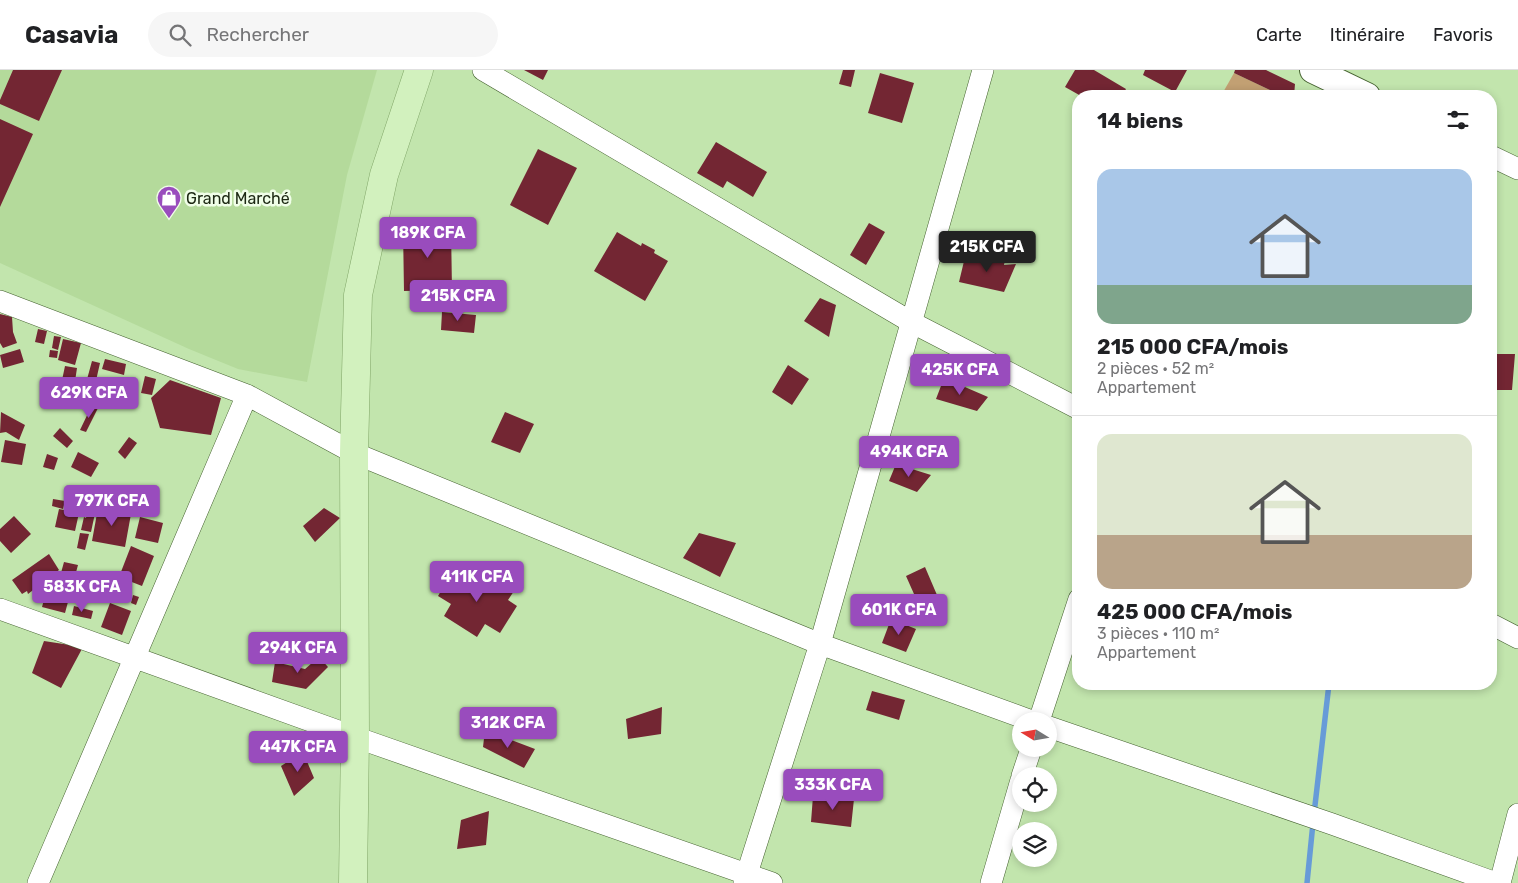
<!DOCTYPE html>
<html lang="fr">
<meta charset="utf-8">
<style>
:root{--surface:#fff;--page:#f6f6f6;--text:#202124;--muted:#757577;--line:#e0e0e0;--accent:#994cbd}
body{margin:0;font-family:Rubik,sans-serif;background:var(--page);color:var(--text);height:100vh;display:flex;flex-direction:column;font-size:19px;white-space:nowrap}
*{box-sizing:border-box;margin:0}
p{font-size:16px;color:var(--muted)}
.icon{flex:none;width:28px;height:28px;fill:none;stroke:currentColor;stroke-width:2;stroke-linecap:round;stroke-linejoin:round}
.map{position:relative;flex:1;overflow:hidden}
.drawer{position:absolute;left:1072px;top:20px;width:425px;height:600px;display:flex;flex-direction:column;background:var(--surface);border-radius:20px;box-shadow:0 2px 8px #0003}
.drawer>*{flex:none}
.needle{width:32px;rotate:281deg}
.buttons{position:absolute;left:1012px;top:642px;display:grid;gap:10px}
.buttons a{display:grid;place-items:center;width:45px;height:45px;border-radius:50%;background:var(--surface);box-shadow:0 2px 8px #0003;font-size:25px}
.price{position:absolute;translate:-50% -42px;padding:0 11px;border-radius:5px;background:var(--accent);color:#fff;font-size:16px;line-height:32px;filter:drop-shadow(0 1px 2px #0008)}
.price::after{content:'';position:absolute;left:50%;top:30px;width:15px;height:11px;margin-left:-8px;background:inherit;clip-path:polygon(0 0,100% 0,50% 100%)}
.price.selected{background:#222;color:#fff}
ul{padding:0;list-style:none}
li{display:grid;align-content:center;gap:10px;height:265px;padding:0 25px}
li+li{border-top:1px solid var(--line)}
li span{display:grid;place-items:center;height:155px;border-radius:15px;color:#555}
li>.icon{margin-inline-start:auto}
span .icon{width:90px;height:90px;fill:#fffc;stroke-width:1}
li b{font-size:21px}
h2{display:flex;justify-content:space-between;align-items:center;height:60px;padding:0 25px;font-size:21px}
header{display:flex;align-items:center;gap:30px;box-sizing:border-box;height:70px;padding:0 25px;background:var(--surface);border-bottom:1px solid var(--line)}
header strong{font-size:24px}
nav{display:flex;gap:28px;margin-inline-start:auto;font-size:18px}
.search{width:350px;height:45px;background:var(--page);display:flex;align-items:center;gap:12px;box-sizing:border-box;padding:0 18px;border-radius:28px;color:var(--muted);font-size:19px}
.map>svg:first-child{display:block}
</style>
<header>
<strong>Casavia</strong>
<div class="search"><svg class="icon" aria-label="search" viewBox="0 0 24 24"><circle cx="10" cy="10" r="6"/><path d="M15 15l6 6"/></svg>Rechercher</div>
<nav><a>Carte</a><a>Itinéraire</a><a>Favoris</a></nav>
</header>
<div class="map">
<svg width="1518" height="813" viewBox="0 0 1518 813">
<rect width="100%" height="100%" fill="#c2e5ad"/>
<!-- built -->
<path fill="#b4da9b" d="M0 0H377L347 105 307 312 238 299 189 279 0 193Z"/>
<!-- green -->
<path fill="#c2a073" d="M1234 3 1276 23V26H1221Z"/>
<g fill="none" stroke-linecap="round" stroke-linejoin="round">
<!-- stream -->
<path stroke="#679bd8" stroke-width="5.5" d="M1314 744 1329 614
M1307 813 1313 753"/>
</g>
<!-- building -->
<path fill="#732633" d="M13 0H62L39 51 0 34V30Z
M524 0H548L543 10Z
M843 0H855L851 17 839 14Z
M1075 0H1094L1126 19 1122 26H1081L1065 17Z
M1145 0H1187L1175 22 1143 5Z
M1235 0H1266L1295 14 1294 26H1276V23L1234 3Z
M880 3 914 13 902 53 868 43Z
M0 49 33 64 0 137Z
M716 72 767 102 753 127 727 111 723 118 697 103Z
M538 79 577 98 548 155 510 135Z
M869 153 885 162 866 195 850 185Z
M451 157 452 220 404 221 403 158Z
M617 162 641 176 642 173 655 180 654 183 668 191 645 231 594 201Z
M991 183 1006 185 1004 195 1016 194 1004 222 959 212 965 187 988 191Z
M820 228 836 235 829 267 804 251Z
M442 242 476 245 474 263 441 260Z
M0 244 12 247 13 262 17 273 3 278 0 273Z
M38 259 47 261 44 274 35 272Z
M54 266 61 267 58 280 52 278Z
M63 269 81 273 75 295 58 290Z
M20 279 24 292 3 298 0 285Z
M50 280 58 281 57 288 49 287Z
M1491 284H1515L1512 320H1491Z
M105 289 126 294 124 305 102 299Z
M92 291 100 293 95 315 86 313Z
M788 295 809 309 792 335 772 322Z
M65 296 77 298 74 318 61 315Z
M145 306 156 309 152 325 141 323Z
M944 308 988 327 977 341 936 329Z
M170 310 221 328 211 365 160 358 151 328Z
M116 312 118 328 101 331 98 315Z
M92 335 98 338 86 362 80 360Z
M1 342 25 355 19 370 6 362 0 363Z
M505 342 534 354 520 383 491 372Z
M60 358 73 371 67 378 53 366Z
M129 367 137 373 125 389 118 382Z
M5 370 26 374 22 395 1 392Z
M78 382 99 393 91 407 71 397Z
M47 384 58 388 54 400 43 397Z
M896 394 931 405 917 422 889 411Z
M75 418 95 421 94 431 73 427Z
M53 429 65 431 63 439 52 436Z
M70 429 83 432 81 442 67 439Z
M89 433 97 434 91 462 81 460 84 447 86 448Z
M98 438 131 444 125 477 92 471Z
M324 438 340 448 315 472 303 456Z
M59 439 79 443 75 461 55 457Z
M14 446 31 464 11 483 0 471V459Z
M140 447 163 453 158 473 135 468Z
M80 463 89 464 85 480 77 478Z
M699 463 736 473 720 507 683 488Z
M131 476 154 486 142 516 119 507Z
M49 484 59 500 28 524 27 521 22 524 12 510Z
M64 492 78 495 65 543 42 537 47 519 56 521Z
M925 497 937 525 918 533 906 506Z
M455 498 490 519 497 509 514 521 508 530 517 536 500 563 485 554 477 567 444 546 451 534 438 526Z
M82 506 93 508 90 526 78 524Z
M133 525 139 527 136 535 131 533Z
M110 533 131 541 122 565 101 557Z
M74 536 93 541 91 549 72 545Z
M891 549 916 559 906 582 882 573Z
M44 571 83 577 61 618 32 603Z
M319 587 328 597 306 619 272 612 275 592 305 599Z
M872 621 905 630 899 650 866 640Z
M662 637 661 664 628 669 626 649Z
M485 660 535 679 524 698 483 677Z
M303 682 314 708 294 726 281 696Z
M813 726 854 729 851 757 811 752Z
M489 741 486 775 457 779 461 750Z"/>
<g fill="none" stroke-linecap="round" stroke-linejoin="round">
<defs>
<path id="minor" d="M483 0 911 252 1079 339
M1491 86 1518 99
M0 231 247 325 354 383 820 574 1032 651
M0 539 355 667 772 813
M1491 554 1518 568
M1039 651 1079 529
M1049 657 1332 754 1496 813
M1022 706 1031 679
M38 813 247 325
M744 813 820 574 983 0
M991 813 1021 710
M1500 813 1518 744"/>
<path id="tertiary" d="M1313 0 1367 26"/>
<path id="primary" d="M353 813 355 667 354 383 358 225 384 105 419 0"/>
</defs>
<!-- minor casing -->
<use href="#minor" stroke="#456230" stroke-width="22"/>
<!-- tertiary casing -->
<use href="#tertiary" stroke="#456230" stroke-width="28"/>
<!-- primary casing -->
<use href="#primary" stroke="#7fa466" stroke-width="29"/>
<!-- minor -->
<use href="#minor" stroke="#fff" stroke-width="21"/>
<!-- tertiary -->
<use href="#tertiary" stroke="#fff" stroke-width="26"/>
<!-- primary -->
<use href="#primary" stroke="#d2f1be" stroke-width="28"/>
</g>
<!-- icons -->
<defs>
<symbol id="shop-pin" viewBox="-11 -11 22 30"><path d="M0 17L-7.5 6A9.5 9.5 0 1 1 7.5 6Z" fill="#994cbd" stroke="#f0fee8"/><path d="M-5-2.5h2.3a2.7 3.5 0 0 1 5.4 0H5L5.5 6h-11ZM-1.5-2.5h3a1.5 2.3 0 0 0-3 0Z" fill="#fff"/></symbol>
</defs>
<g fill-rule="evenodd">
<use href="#shop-pin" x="155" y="114" width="28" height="38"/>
</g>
<g text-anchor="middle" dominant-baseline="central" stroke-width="5" stroke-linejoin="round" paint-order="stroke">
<!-- poi labels -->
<g font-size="16" fill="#1c2813" stroke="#f0fee8" text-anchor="start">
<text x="186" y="128">Grand Marché</text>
</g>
</g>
</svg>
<div class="buttons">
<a><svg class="needle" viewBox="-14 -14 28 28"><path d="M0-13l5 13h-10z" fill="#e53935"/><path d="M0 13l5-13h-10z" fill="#757577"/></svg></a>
<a><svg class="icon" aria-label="locate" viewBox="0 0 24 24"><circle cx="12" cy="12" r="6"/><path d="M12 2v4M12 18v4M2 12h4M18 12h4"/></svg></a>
<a><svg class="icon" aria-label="layers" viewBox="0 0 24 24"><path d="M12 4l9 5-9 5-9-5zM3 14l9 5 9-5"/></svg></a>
</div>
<b class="price" style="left:428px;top:189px">189K CFA</b>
<b class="price selected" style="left:987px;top:203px">215K CFA</b>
<b class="price" style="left:458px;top:252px">215K CFA</b>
<b class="price" style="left:960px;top:326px">425K CFA</b>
<b class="price" style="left:89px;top:349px">629K CFA</b>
<b class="price" style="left:909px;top:408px">494K CFA</b>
<b class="price" style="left:112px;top:457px">797K CFA</b>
<b class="price" style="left:477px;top:533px">411K CFA</b>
<b class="price" style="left:82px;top:543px">583K CFA</b>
<b class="price" style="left:899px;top:566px">601K CFA</b>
<b class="price" style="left:298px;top:604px">294K CFA</b>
<b class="price" style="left:508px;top:679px">312K CFA</b>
<b class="price" style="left:298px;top:703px">447K CFA</b>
<b class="price" style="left:833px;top:741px">333K CFA</b>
<section class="drawer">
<h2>14 biens<svg class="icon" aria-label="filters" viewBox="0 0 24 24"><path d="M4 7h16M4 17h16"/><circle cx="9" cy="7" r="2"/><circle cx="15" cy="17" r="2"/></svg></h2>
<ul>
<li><span style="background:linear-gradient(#a9c7e8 75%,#7fa58c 0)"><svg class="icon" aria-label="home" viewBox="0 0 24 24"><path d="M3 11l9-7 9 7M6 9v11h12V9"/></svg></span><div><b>215 000 CFA/mois</b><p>2 pièces · 52 m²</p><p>Appartement</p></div></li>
<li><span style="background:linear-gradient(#dfe7d0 65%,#b9a48a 0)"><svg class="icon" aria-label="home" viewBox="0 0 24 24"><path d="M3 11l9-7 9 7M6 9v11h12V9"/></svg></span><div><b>425 000 CFA/mois</b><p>3 pièces · 110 m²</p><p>Appartement</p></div></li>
</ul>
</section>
</div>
